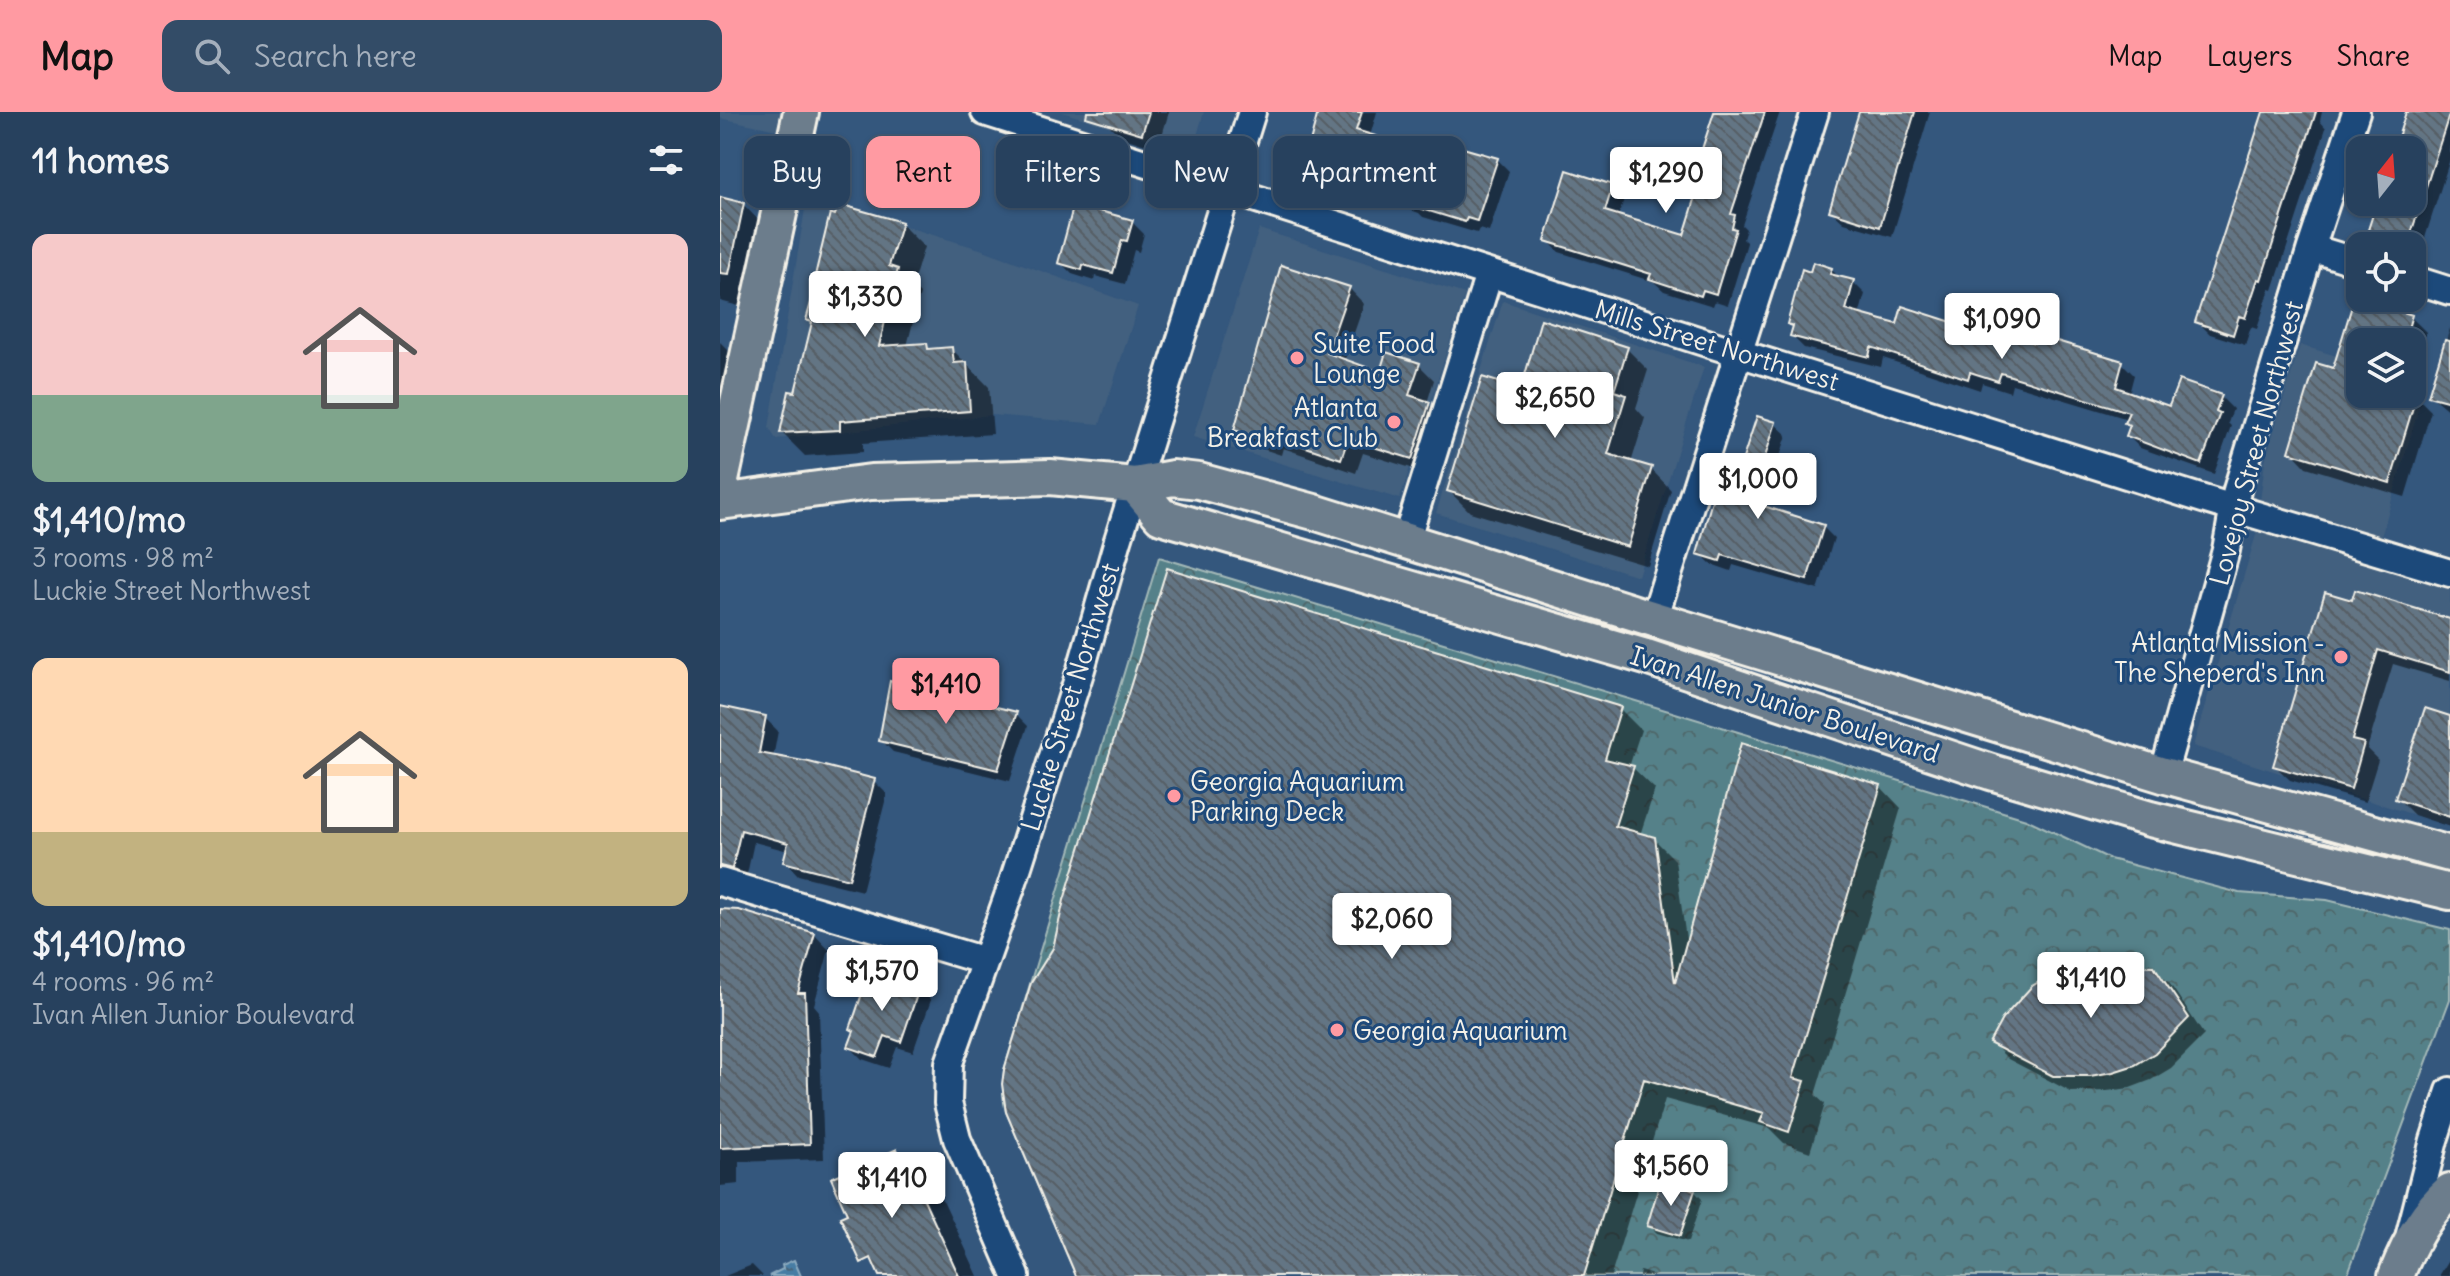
<!DOCTYPE html>
<meta charset="utf-8">
<style>
:root{--surface:#27415e;--page:#334c67;--text:#f1f3f6;--muted:#a4afbc;--line:#435a73;--accent:#ff9aa2}
body{margin:0;font-family:Delius,sans-serif;background:var(--page);color:var(--text);height:100vh;display:flex;flex-direction:column;font-size:30px;white-space:nowrap}
*{box-sizing:border-box;margin:0}
p{font-size:26px;color:var(--muted)}
.icon{flex:none;width:44px;height:44px;fill:none;stroke:currentColor;stroke-width:2;stroke-linecap:round;stroke-linejoin:round}
.map{position:relative;flex:1;overflow:hidden}
.details{display:flex;flex-direction:column;background:var(--surface);width:720px}
.details>*{flex:none}
.top-card{position:absolute;left:24px;top:24px;width:760px;height:72px;display:flex;gap:16px}
.needle{width:52px;rotate:17deg}
.controls{position:absolute;left:1626px;top:24px;display:grid;gap:16px}
.controls a{display:grid;place-items:center;width:80px;height:80px;border-radius:16px;background:var(--surface);box-shadow:0 2px 6px #0004,0 0 0 2px var(--line);font-size:40px}
.price{position:absolute;translate:-50% -68px;padding:0 18px;border-radius:8px;background:#fff;color:#222;font-size:26px;line-height:52px;filter:drop-shadow(0 2px 4px #0008)}
.price::after{content:'';position:absolute;left:50%;top:48px;width:24px;height:18px;margin-left:-12px;background:inherit;clip-path:polygon(0 0,100% 0,50% 100%)}
.price.on{background:var(--accent);color:#111}
ul{padding:0;list-style:none}
li{display:grid;align-content:center;gap:16px;height:424px;padding:0 32px}
li span{display:grid;place-items:center;height:248px;border-radius:16px;color:#555}
li>.icon{margin-inline-start:auto}
span .icon{width:144px;height:144px;fill:#fffc;stroke-width:1}
li b{font-size:34px}
h2{display:flex;justify-content:space-between;align-items:center;height:96px;padding:0 32px;font-size:34px}
.chip{padding:0 28px;border-radius:16px;background:var(--surface);box-shadow:0 2px 6px #0004,0 0 0 2px var(--line);font-size:28px;line-height:72px}
.chip.on{background:var(--accent);color:#111}
header{display:flex;align-items:center;gap:48px;box-sizing:border-box;height:112px;padding:0 40px;background:var(--accent);color:#111}
header strong{font-size:38px}
nav{display:flex;gap:44px;margin-inline-start:auto;font-size:28px}
.search{width:560px;height:72px;background:var(--page);display:flex;align-items:center;gap:20px;box-sizing:border-box;padding:0 28px;border-radius:16px;color:var(--muted);font-size:30px}
main{display:flex;flex:1;min-height:0}
.map>svg:first-child{display:block}
</style>
<header>
<strong>Map</strong>
<div class="search"><svg class="icon" aria-label="search" viewBox="0 0 24 24"><circle cx="10" cy="10" r="6"/><path d="M15 15l6 6"/></svg>Search here</div>
<nav><a>Map</a><a>Layers</a><a>Share</a></nav>
</header>
<main>
<section class="details">
<h2>11 homes<svg class="icon" aria-label="filters" viewBox="0 0 24 24"><path d="M4 7h16M4 17h16"/><circle cx="9" cy="7" r="2"/><circle cx="15" cy="17" r="2"/></svg></h2>
<ul>
<li><span style="background:linear-gradient(#f6c9c9 65%,#7fa58c 0)"><svg class="icon" aria-label="home" viewBox="0 0 24 24"><path d="M3 11l9-7 9 7M6 9v11h12V9"/></svg></span><div><b>$1,410/mo</b><p>3 rooms · 98 m²</p><p>Luckie Street Northwest</p></div></li>
<li><span style="background:linear-gradient(#ffd9b3 70%,#c2b280 0)"><svg class="icon" aria-label="home" viewBox="0 0 24 24"><path d="M3 11l9-7 9 7M6 9v11h12V9"/></svg></span><div><b>$1,410/mo</b><p>4 rooms · 96 m²</p><p>Ivan Allen Junior Boulevard</p></div></li>
</ul>
</section>
<div class="map">
<svg width="1730" height="1164" viewBox="0 0 1730 1164">
<defs>
<pattern id="park-crowns" width="20" height="18" patternUnits="userSpaceOnUse" patternTransform="scale(2)"><rect width="20" height="18" fill="#548189"/><path d="M2 6a3 3 0 1 1 6 0M12 15a3 3 0 1 1 6 0" fill="none" stroke="#4f676b"/></pattern>
<pattern id="water-ripples" width="26" height="14" patternUnits="userSpaceOnUse" patternTransform="scale(2)"><rect width="26" height="14" fill="#477da4"/><path d="M2 4q2-2 4 0t4 0M15 11q2-2 4 0t4 0" fill="none" stroke="#48657a"/></pattern>
<pattern id="building-back-hatch" width="6" height="6" patternUnits="userSpaceOnUse" patternTransform="scale(2)"><rect width="6" height="6" fill="#647584"/><path d="M-1 5l2 2M0 0l6 6M5-1l2 2" fill="none" stroke="#565e65"/></pattern>
</defs>
<rect width="100%" height="100%" fill="#34577d"/>
<filter id="ink" filterUnits="userSpaceOnUse"><feTurbulence type="fractalNoise" baseFrequency=".0125" numOctaves="2"/><feDisplacementMap in="SourceGraphic" scale="16" xChannelSelector="R" yChannelSelector="G"/><feConvolveMatrix kernelMatrix="1 2 1 2 8 2 1 2 1" color-interpolation-filters="sRGB"/></filter>
<g filter="url(#ink)">
<!-- built -->
<path fill="#42607f" d="M0 0H66L62 19 0 6Z
M342 0H484L472 40Z
M87 85 263 138 418 194 380 312 272 303 56 327 49 316Z
M539 117 745 182 680 387 473 325Z
M783 189 984 255 918 464 716 401Z
M1580 233 1640 251V282H1692V267L1706 271 1654 449 1730 474V714L1473 634 1536 423 1545 349Z"/>
<!-- park -->
<path fill="url(#park-crowns)" stroke="#a4b9b8" stroke-width="2" d="M439 445 1306 707 1390 747 1519 781 1607 788 1730 818V887L1627 1164H356L286 1000C282 985 282 973 284 958Z"/>
<!-- water -->
<path fill="url(#water-ripples)" stroke="#8cabbf" stroke-width="2" d="M74 1148 81 1164H49L63 1157 62 1153Z"/>
<!-- shadow -->
<path fill="#0007" d="M388 0H449L438 37 401 25 385 9Z
M603 0H657L650 24 664 28 676 40 675 43 723 58 777 47 789 59 769 120 759 117 757 121 703 105 699 101 661 88 646 85 645 89 614 79 604 72 592 60 594 47 589 42Z
M996 0H1060L1022 113 1026 117 1023 127 1027 131 1008 193 995 189 993 194 944 179 934 170 839 140 827 128 892 75 904 87 898 105 965 126 982 72 975 65Z
M1139 0H1210L1172 125 1124 111 1111 99Z
M1545 0H1602L1600 9 1606 16 1553 178 1550 177 1537 217 1531 215 1525 233 1490 222 1477 209Z
M1688 0H1730V47L1699 145 1692 142V134H1666L1662 132 1650 120 1659 90H1692V38H1676Z
M0 87 23 92 46 116 30 197 0 189Z
M412 110 424 122 419 140 414 138 405 172 375 164 374 169 352 162 340 150Z
M181 112 204 135 192 174 200 182 187 234 206 233 212 239 232 237 269 275 273 322 143 331V340L85 344 62 321 77 282 94 212 88 207Z
M1111 157 1120 166 1133 170 1145 182 1139 204 1178 215 1268 224 1402 251 1414 263 1409 282 1450 297 1501 285 1513 297 1508 311 1511 314 1494 362 1420 336 1408 324 1412 315 1407 310 1408 307 1292 272 1290 280 1262 271 1260 278 1163 246 1161 255 1084 236 1072 224 1074 216 1069 211 1091 162Z
M629 176 644 192 624 250 661 263 699 253 714 268 707 291 724 306 707 361 643 341 636 361 563 336 561 343 531 333 516 317Z
M1636 188 1691 205 1706 220 1692 267V230H1640V282H1691L1696 284 1711 299 1685 385 1586 355 1571 339 1615 258Z
M1730 216V300L1710 283Z
M0 230 19 249 0 343Z
M907 237 928 258 916 296 925 306 911 351 931 357 951 378 928 454 750 400 729 379 802 280Z
M1055 312 1067 323 1043 396 1103 415 1114 426 1098 478 1013 453 1011 459 991 452 980 441Z
M1606 483 1730 510V569L1673 552 1647 637 1658 648 1645 690 1570 668 1555 654Z
M0 596 45 606 58 619 53 646 154 669 167 682 142 779 78 763 65 749 68 739 34 730 26 767 0 759Z
M900 597 921 618 909 655 913 656 935 677 920 723 934 727 955 748 967 834 1160 674 1181 696 1095 983 1105 992 1090 1040 1064 1031 1049 1016 945 987 891 1164H358Z
M296 602 308 614 290 669 173 640 161 628Z
M1730 607V715L1694 703 1678 687Z
M0 800 94 822 109 838 94 893 99 899 104 1047 19 1050V1072L0 1074Z
M1434 856 1450 872 1484 923 1451 956 1431 968 1410 976 1387 979 1351 980 1288 947 1272 931Z
M199 876 211 888 193 940 177 935 169 956 142 947 130 935Z
M176 1039 224 1090 258 1164H162Z
M974 1079 982 1087 968 1130 937 1121 929 1113Z
M1730 1146V1164H1719Z
M32 1153 43 1164H5Z
M920 1159 936 1164H919Z"/>
<!-- building -->
<path fill="url(#building-back-hatch)" stroke="#f4f1e8" stroke-width="2" d="M367 0H429L422 22 366 5Z
M598 0H642L636 18 665 27 662 36 721 56 729 32 778 46 757 109 747 106 745 110 689 93 690 91 647 76 634 74 633 78 599 67 600 64 590 61 593 44 587 42Z
M994 0H1045L1011 102 1015 103 1012 116 1016 117 996 182 983 178 981 184 929 167 931 162 825 129 847 58 893 73 885 99 964 123 981 68 973 65Z
M1139 0H1195L1160 115 1109 99Z
M1543 0H1596L1541 168 1538 167 1525 206 1519 204 1513 223 1475 210Z
M1686 0H1730L1687 134 1647 121 1657 90H1692V38H1674Z
M0 85 24 91 9 162 0 161Z
M119 92 182 110 169 154 178 157 159 234 207 231 208 237 232 235 234 251 247 250 250 299 120 309V318L60 321 69 279 75 280 92 210 86 208 96 173 93 172 106 118 110 101 115 103Z
M354 92 413 108 407 129 402 128 393 161 363 153 362 158 338 151Z
M1093 150 1112 156 1110 162 1134 168 1126 198 1177 212 1182 194 1266 221 1268 216 1314 231 1317 223 1403 249 1396 275 1449 294 1459 268 1502 283 1496 299 1500 301 1481 352 1406 324 1410 313 1404 311 1409 300 1281 261 1278 269 1250 260 1248 267 1151 235 1149 245 1070 224 1073 214 1067 212 1082 157 1090 160Z
M561 153 630 175 607 241 660 260 666 240 700 251 689 283 710 290 692 347 628 327 621 347 548 322 546 329 514 318Z
M1635 184 1692 203 1684 230H1640V282H1697L1670 371 1569 340 1596 251 1613 256Z
M821 207 908 235 894 279 906 283 888 342 932 355 908 435 727 379 762 265 801 277Z
M1725 228 1730 229V290L1708 284Z
M1037 304 1056 310 1031 390 1104 413 1087 468 1002 443 1000 449 977 442 994 381 1011 383Z
M447 456 901 595 885 647 914 654 895 714 935 725 955 871 1021 631 1161 673 1073 966 1085 969 1069 1020 1040 1010 1044 1001 924 967 864 1164H356L286 1000 282 972 284 958 311 871 333 836 344 788Z
M1635 478 1730 507V560L1658 538 1632 628 1644 631 1631 677 1553 654 1605 480 1632 488Z
M170 569 297 600 278 658 159 629Z
M0 594 46 604 39 641 89 650 155 667 129 767 63 750 68 731 21 718 12 757 0 754Z
M1705 596 1730 604V705L1675 687Z
M0 797 19 798 95 821 78 881H85L90 1032 0 1036Z
M1391 853 1434 854 1469 906 1435 941 1415 953 1393 960 1370 964H1333L1269 931 1282 907 1312 874 1333 862 1359 855Z
M156 860 200 874 181 930 165 924 157 945 128 935 134 919 130 917 149 861 155 863Z
M177 1037 184 1052 187 1050 239 1164H159L151 1146 141 1151 120 1105 127 1102 111 1066Z
M941 1067 975 1078 960 1124 927 1114Z"/>
<g fill="none" stroke-linecap="round" stroke-linejoin="round">
<defs>
<path id="minor" d="M265 0 987 231 1483 387 1730 461
M1591 136 1640 151
M1692 167 1730 179
M686 429 769 162
M934 507 1095 0
M1443 663 1506 438 1517 378 1591 136 1636 0
M0 770 265 849
M1690 1122 1714 1028 1730 979
M296 1164 237 1027 228 991 229 951 292 773 361 557 398 428 532 0"/>
<path id="major" d="M0 373 81 0
M415 373 441 404 926 545 1271 660 1430 707 1730 780
M0 390 151 370 330 365 415 373 453 366 479 369 594 400 934 507 1443 663 1730 742
M1676 1164C1688 1133 1705 1101 1730 1079"/>
</defs>
<!-- minor casing -->
<use href="#minor" stroke="#f4f1e8" stroke-width="32"/>
<!-- major casing -->
<use href="#major" stroke="#f4f1e8" stroke-width="40"/>
<!-- minor -->
<use href="#minor" stroke="#1f4a7a" stroke-width="26"/>
<!-- major -->
<use href="#major" stroke="#6c7d8c" stroke-width="34"/>
</g>
</g>
<!-- markers -->
<g fill="#ff9aa2" stroke="#1f4a7a" stroke-width="3">
<circle cx="577" cy="246" r="8"/>
<circle cx="674" cy="310" r="8"/>
<circle cx="1621" cy="545" r="8"/>
<circle cx="454" cy="684" r="8"/>
<circle cx="617" cy="918" r="8"/>
</g>
<g text-anchor="middle" dominant-baseline="central" stroke-width="6" stroke-linejoin="round" paint-order="stroke">
<!-- poi labels -->
<g font-size="26" fill="#f4f1e8" stroke="#1f4a7a" text-anchor="start">
<text x="593" y="231">Suite Food<tspan x="593" dy="30">Lounge</tspan></text>
<text x="658" y="295" text-anchor="end">Atlanta<tspan x="658" dy="30">Breakfast Club</tspan></text>
<text x="1605" y="530" text-anchor="end">Atlanta Mission -<tspan x="1605" dy="30">The Sheperd's Inn</tspan></text>
<text x="470" y="669">Georgia Aquarium<tspan x="470" dy="30">Parking Deck</tspan></text>
<text x="633" y="918">Georgia Aquarium</text>
</g>
<!-- street labels -->
<g font-size="26" fill="#f4f1e8" stroke="#1f4a7a">
<text transform="translate(997 233) rotate(17)">Mills Street Northwest</text>
<text transform="translate(1536 331) rotate(-75)">Lovejoy Street Northwest</text>
<text transform="translate(350 585) rotate(-73)">Luckie Street Northwest</text>
<text transform="translate(1065 592) rotate(18)">Ivan Allen Junior Boulevard</text>
</g>
</g>
</svg>
<div class="controls">
<a><svg class="needle" viewBox="-14 -14 28 28"><path d="M0-13l5 13h-10z" fill="#e53935"/><path d="M0 13l5-13h-10z" fill="#a4afbc"/></svg></a>
<a><svg class="icon" aria-label="locate" viewBox="0 0 24 24"><circle cx="12" cy="12" r="6"/><path d="M12 2v4M12 18v4M2 12h4M18 12h4"/></svg></a>
<a><svg class="icon" aria-label="layers" viewBox="0 0 24 24"><path d="M12 4l9 5-9 5-9-5zM3 14l9 5 9-5"/></svg></a>
</div>
<b class="price" style="left:946px;top:103px">$1,290</b>
<b class="price" style="left:145px;top:227px">$1,330</b>
<b class="price" style="left:1282px;top:249px">$1,090</b>
<b class="price" style="left:835px;top:328px">$2,650</b>
<b class="price" style="left:1038px;top:409px">$1,000</b>
<b class="price on" style="left:226px;top:614px">$1,410</b>
<b class="price" style="left:672px;top:849px">$2,060</b>
<b class="price" style="left:162px;top:901px">$1,570</b>
<b class="price" style="left:1371px;top:908px">$1,410</b>
<b class="price" style="left:951px;top:1096px">$1,560</b>
<b class="price" style="left:172px;top:1108px">$1,410</b>
<div class="top-card">
<a class="chip">Buy</a>
<a class="chip on">Rent</a>
<a class="chip">Filters</a>
<a class="chip">New</a>
<a class="chip">Apartment</a>
</div>
</div>
</main>
